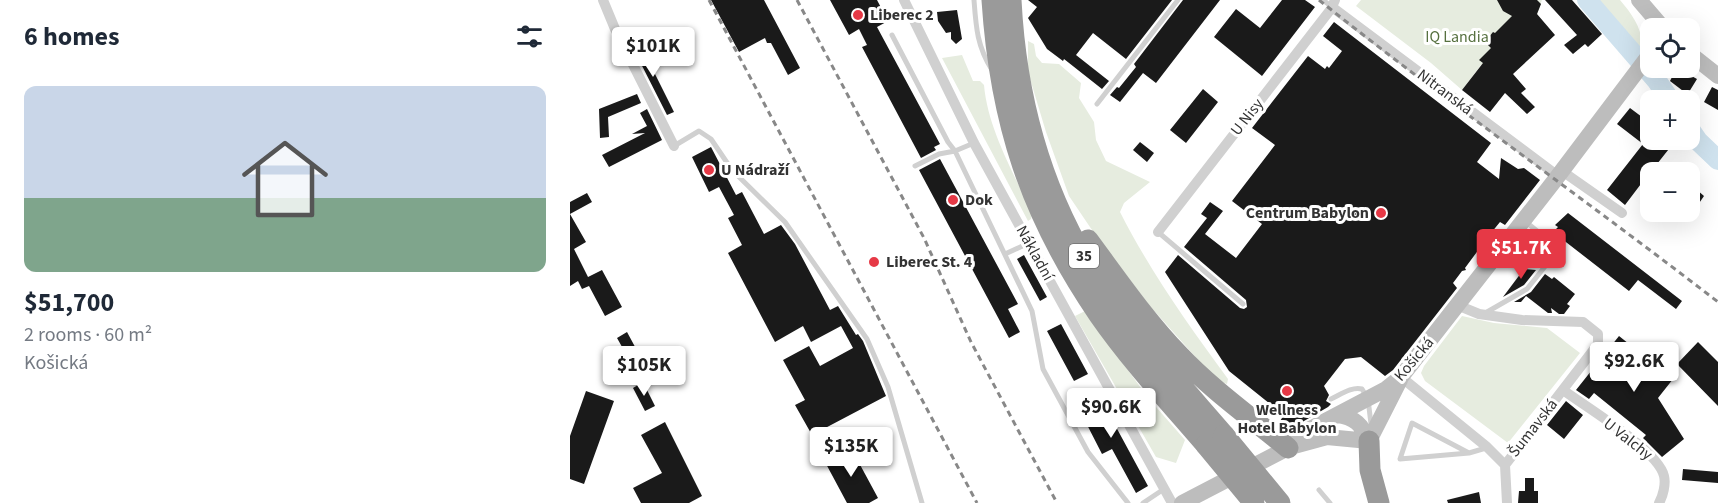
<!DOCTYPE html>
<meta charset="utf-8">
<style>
:root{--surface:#fff;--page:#f6f6f7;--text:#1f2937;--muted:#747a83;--line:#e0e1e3;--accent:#e63946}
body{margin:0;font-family:"Source Sans 3",sans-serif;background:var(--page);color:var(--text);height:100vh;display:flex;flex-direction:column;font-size:22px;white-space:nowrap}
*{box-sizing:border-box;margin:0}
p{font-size:20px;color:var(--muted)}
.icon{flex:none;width:33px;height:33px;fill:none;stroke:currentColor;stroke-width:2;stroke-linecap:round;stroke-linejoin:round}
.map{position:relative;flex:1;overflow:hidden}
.side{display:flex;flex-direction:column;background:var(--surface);width:570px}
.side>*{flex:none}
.fabs{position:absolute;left:1070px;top:18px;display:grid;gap:12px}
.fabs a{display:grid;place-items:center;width:60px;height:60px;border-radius:12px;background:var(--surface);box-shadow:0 6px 24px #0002;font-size:30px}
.price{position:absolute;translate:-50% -51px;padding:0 14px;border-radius:6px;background:#fff;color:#222;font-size:20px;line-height:39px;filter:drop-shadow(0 2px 3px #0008)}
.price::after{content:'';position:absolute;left:50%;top:36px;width:18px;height:14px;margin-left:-9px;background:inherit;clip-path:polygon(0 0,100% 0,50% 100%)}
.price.on{background:var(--accent);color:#fff}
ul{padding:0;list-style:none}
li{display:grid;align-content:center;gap:12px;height:318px;padding:0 24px}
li+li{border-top:2px solid var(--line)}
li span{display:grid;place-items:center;height:186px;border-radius:12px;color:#555}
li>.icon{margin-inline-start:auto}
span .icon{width:108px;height:108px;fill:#fffc;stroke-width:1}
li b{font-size:26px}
h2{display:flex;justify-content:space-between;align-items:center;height:72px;padding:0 24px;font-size:26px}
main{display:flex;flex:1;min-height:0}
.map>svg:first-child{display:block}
</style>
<main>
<section class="side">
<h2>6 homes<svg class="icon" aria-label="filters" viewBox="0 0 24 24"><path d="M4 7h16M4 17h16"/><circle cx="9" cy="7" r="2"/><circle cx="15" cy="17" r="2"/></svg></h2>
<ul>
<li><span style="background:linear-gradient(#c9d6e8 60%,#7fa58c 0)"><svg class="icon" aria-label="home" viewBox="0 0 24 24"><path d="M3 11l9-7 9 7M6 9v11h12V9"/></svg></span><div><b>$51,700</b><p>2 rooms · 60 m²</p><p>Košická</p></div></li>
</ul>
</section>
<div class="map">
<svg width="1148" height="503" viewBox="0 0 1148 503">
<rect width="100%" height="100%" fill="#fff"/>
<!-- green -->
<path fill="#e6ecdf" d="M791 0H972L967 15 927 78 911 65 892 90 861 63 786 6Z
M1021 0H1050C1061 13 1071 26 1072 44L1065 51Z
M458 41 464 44 466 56 472 63 489 64 511 83 509 98 524 122 526 140 536 161 580 182 554 203 550 212C580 271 619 326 658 379L657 384 646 380 579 305 522 230 499 196 476 132 458 72Z
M392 55 403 81H410L414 85C418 130 444 173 462 213L461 219 458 221 372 58Z
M515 311 579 399 615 440 606 463 586 457 505 316Z
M892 316 924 323 977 328 1010 353 938 443 855 381 851 373 854 366Z"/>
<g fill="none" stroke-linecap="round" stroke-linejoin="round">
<!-- river -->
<path stroke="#cfe2ee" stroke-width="20" d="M1017 0 1087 81 1100 100
M1119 128 1128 141 1148 160"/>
</g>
<!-- building -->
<path fill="#1a1a1a" d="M141 0H194L230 68 218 75 201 43H197L195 38 169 52Z
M260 0H307L318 21 307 27 370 144 364 147 366 150 351 158 292 47 297 45 289 29 279 35Z
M458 0H602L556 59 523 33 506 55 539 81 532 89 494 59 493 61 477 49 458 18 467 7Z
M613 0H650L586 83 573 73 550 102 540 95 547 87 549 88 566 67 564 64Z
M712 0H735L745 7 692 76 644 37 666 9 690 28Z
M927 0H967L971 4 967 14 985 35 943 74 956 89 951 93 965 107 957 114 935 93 920 112 892 90 913 63 909 60 921 48 915 42 923 32 925 33 942 16 933 11Z
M975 0H1002L1032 34 1018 47 1015 44 1003 54 994 45 1007 35Z
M387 10 392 39 386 44 381 39V32L376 33 368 21 367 12Z
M764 22 921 143 907 162 929 179 931 158 948 169 954 168 970 180 935 225 930 222 921 233 895 268 896 270 892 271 883 283 887 288 823 370 815 376 791 357 775 359 754 386 759 395 756 401 761 404 758 407 722 428 710 421 714 415 659 371 595 272 608 255 670 308 674 309 677 307 676 300 614 247 637 218 631 214 640 202 653 211 635 234 666 258 692 224 662 201 705 145 682 128 738 56 755 69 757 66 759 68 772 51 753 36Z
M69 42 104 112 97 115 62 46Z
M1101 68H1107L1127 79 1119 92 1117 94 1100 81 1102 77 1097 74Z
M1142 87 1148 90V110L1134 102Z
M633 89 648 102 616 143 600 130Z
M67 94 71 103 38 117 39 137 30 138 29 109Z
M1060 108 1080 123V140H1106L1087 164 1099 172H1080L1055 205 1037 190 1073 144 1047 124Z
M77 109 92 140 39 167 32 155 75 133 62 134 77 126 70 113Z
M570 142 584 153 577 162 563 150Z
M141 147 166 195 172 192 194 234 211 225 225 244 260 310 268 306 286 335 288 334 293 341 313 389 316 396 242 435 225 405 235 400 213 360 239 346 250 366 283 348 271 326 241 342 233 326 205 342 158 253 172 245 158 218 164 215 149 187 139 192 122 157Z
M370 159 448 304 438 309 450 332 439 338 349 170Z
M1119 183 1134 196 1119 218Z
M17 193 22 202 0 214 16 242 4 249 18 277 32 270 52 307 35 316 19 286 12 289 8 281 0 286V202Z
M998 213 1112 301 1106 309 1068 280 1059 291 983 232 988 227 985 225Z
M454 255 477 297 470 301 447 259Z
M954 269 966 270 954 285 933 297Z
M975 274 982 279 984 277 1005 294 997 304 1000 306 994 314H989L981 308 982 313H978L956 296 951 302H944L961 292Z
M491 324 518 374 504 381 477 331Z
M57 332 70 356 60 361 47 338Z
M1049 336 1103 379 1088 398 1114 439 1092 457 1073 438 1076 435 1024 393 1019 399 1006 390Z
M1128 342 1148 362V406L1107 364Z
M73 382 85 406 75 411 63 388Z
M526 390 578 486 566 493 542 449 532 454 511 413 518 409 512 398Z
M16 391 44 401 14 484 0 479V436Z
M996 401 1013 415 994 439 977 425Z
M95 422 132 496 119 503H71L63 488 92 473 71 435Z
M281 448 308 498 299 503H277L255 462Z
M1113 469 1148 472V483L1112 480Z
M955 478H964V491H968V503H948L949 491H955Z
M909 492 911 503H878L877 500Z"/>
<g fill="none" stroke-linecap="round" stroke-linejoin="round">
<!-- lane -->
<path stroke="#d0d0d0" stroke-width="5" d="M404 0C406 27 407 46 422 70
M753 0 762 7
M322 35 378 142 385 151 404 143
M527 104 608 0
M104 146 129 131 141 139 162 170 215 222 297 339 318 387 352 503
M345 166 369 154 385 151 462 311 473 369 518 452 558 503
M588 232 673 304
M435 254 459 243
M917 312 957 289 989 249 956 222
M761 399C770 395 782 386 792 389L798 399 801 424
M899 453 830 459 842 423 899 453 916 448
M749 490 760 503
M573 503 594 489"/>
<!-- street -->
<path stroke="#d0d0d0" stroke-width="10" d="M33 0 45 29 104 146
M334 0 404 143 602 503
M762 7 988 176
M992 171 1052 213
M588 232 761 9 765 0
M887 305 909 314 952 320 1013 322 1028 334V344L935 465 937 503
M831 377 917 447 935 465
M993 390C1016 407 1088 450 1094 476 1096 484 1093 496 1089 503"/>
<!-- secondary -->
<path stroke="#bdbdbd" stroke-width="16" d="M1069 0 1093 28
M1119 53 1148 76
M767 415C785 417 792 425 799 441
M799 441 830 380
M724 446 757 437 799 441
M612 503 718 448 740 429 816 389 831 377 985 180 1080 54"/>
<!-- highway -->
<path stroke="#9a9a9a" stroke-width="21" d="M422 0C430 122 460 214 529 315 561 361 600 403 636 445
M441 0C446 98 472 193 525 276 563 333 610 384 654 435
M518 240C547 279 575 320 609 355 642 390 682 418 718 448
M799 441 800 470 809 503"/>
<!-- rail -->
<path stroke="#888" stroke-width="3" stroke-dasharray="6 4.5" stroke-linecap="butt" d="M139 0 407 503
M227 0 354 238 401 342 487 503
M749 0C879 104 1016 200 1148 302"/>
<!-- highway-bridge -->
<path stroke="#9a9a9a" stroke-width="21" d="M654 435 710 503
M636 445 684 503"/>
</g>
<!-- markers -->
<g fill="#e63946" stroke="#fff" stroke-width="2">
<circle cx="288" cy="15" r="6"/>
<circle cx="139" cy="170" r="6"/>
<circle cx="383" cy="200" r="6"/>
<circle cx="811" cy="213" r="6"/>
<circle cx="304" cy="262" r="6"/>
<circle cx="717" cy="391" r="6"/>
</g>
<g text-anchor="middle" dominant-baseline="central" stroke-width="6" stroke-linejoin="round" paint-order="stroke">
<!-- shield labels -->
<rect fill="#fff" stroke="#707070" stroke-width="1.5" x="499" y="244" width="30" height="24" rx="4.5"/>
<g font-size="15" font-weight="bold" fill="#333">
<text x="514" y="256">35</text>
</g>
<!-- poi labels -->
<g font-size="16" font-weight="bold" fill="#333" stroke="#fff" text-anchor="start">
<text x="300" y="15">Liberec 2</text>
<text x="151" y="170">U Nádraží</text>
<text x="395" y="200">Dok</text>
<text x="799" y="213" text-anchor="end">Centrum Babylon</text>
<text x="316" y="262">Liberec St. 4</text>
<text x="717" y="410" text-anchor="middle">Wellness<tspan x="717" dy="18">Hotel Babylon</tspan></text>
</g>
<!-- park labels -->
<g font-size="16" fill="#56703f" stroke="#fff">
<text x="887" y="37">IQ Landia</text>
</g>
<!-- street labels -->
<g font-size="16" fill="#333" stroke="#fff">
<text transform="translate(875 92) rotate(37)">Nitranská</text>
<text transform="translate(677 117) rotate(-52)">U Nisy</text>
<text transform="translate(465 253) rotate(61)">Nákladní</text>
<text transform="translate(844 359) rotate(-50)">Košická</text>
<text transform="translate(963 428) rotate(-52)">Šumavská</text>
<text transform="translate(1058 439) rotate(38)">U Valchy</text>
</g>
</g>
</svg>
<div class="fabs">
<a><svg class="icon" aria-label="locate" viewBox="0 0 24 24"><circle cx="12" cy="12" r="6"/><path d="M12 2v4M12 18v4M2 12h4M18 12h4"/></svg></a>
<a>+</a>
<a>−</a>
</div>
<b class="price" style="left:83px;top:78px">$101K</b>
<b class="price on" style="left:951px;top:280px">$51.7K</b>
<b class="price" style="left:1064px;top:393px">$92.6K</b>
<b class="price" style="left:74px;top:397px">$105K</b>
<b class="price" style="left:541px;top:439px">$90.6K</b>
<b class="price" style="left:281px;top:478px">$135K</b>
</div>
</main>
